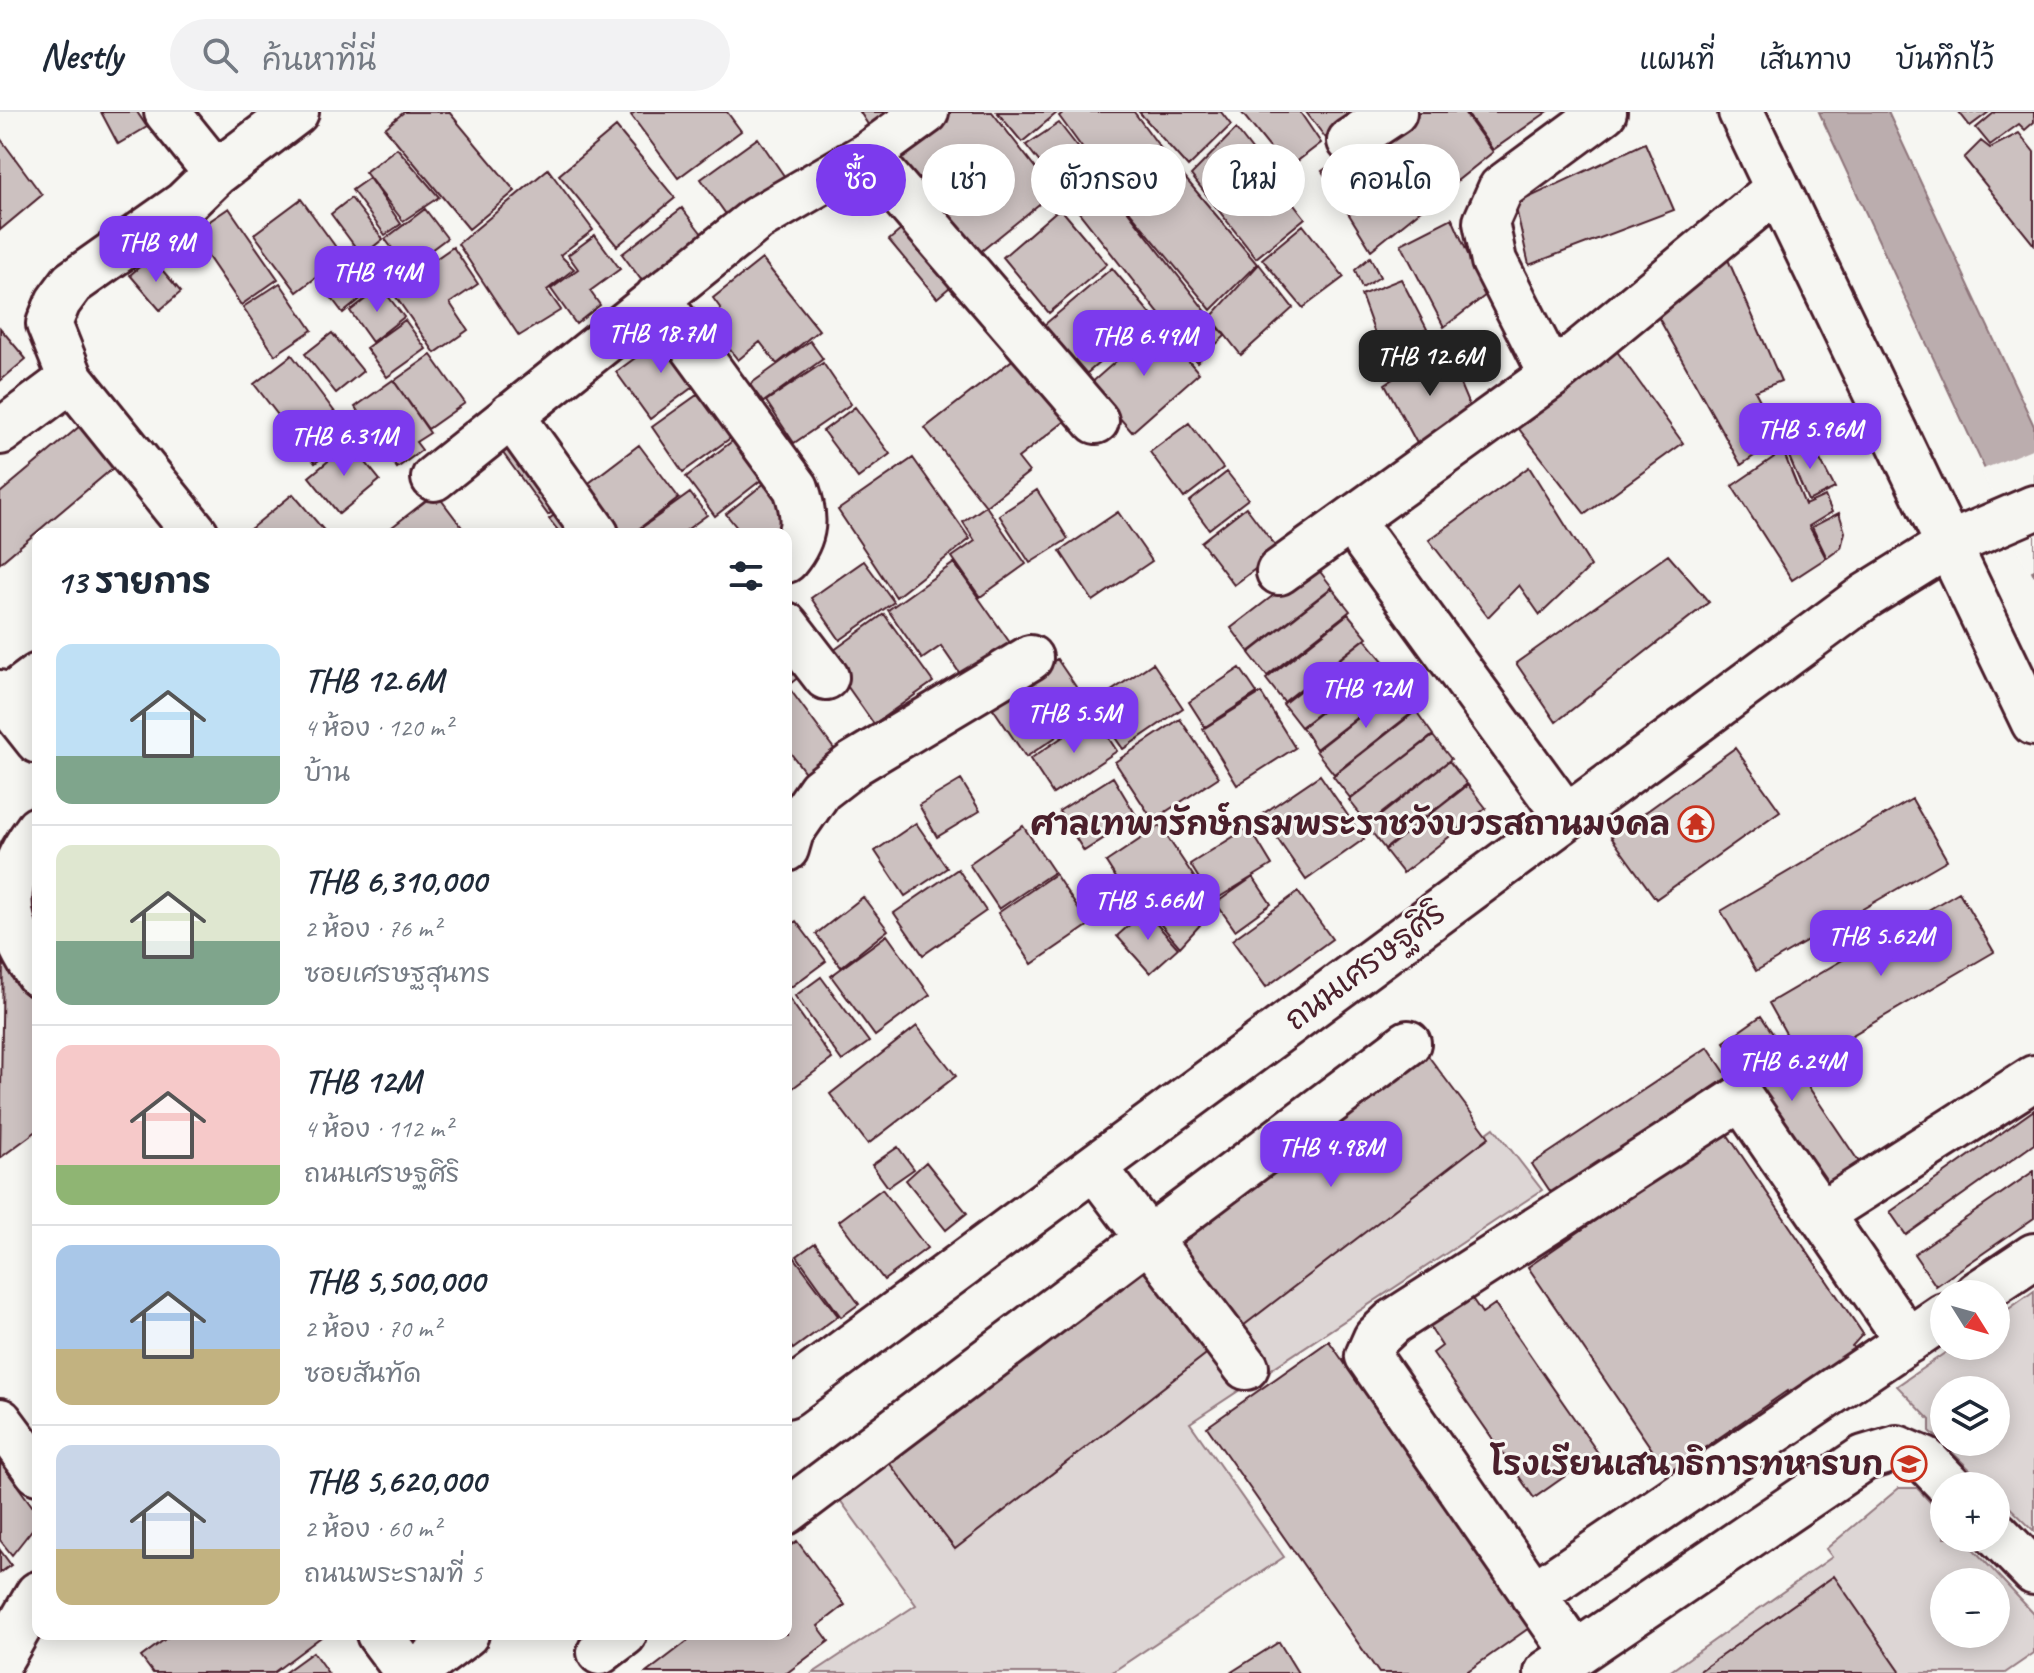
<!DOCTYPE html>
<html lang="th">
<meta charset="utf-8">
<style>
:root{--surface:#fff;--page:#f2f2f3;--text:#1f2937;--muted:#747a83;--line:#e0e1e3;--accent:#7c3aed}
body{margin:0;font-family:Caveat,"Playpen Sans Thai",sans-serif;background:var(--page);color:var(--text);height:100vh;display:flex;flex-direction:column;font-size:30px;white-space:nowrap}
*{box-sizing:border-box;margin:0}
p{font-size:26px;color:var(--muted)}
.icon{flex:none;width:44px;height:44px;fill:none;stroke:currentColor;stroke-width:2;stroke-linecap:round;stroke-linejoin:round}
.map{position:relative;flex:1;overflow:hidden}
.side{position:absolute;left:32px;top:416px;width:760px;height:1112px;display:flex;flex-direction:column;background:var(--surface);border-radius:16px;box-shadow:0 4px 20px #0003}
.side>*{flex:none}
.hud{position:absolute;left:816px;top:32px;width:760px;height:72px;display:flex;gap:16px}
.needle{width:52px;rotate:127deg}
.buttons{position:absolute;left:1930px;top:1168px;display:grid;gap:16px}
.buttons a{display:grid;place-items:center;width:80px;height:80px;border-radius:50%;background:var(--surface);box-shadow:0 4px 20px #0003;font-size:40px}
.price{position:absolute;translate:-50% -68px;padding:0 18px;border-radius:16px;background:var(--accent);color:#fff;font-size:26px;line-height:52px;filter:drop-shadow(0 2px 4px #0008)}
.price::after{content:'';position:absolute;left:50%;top:48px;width:24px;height:18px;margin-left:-12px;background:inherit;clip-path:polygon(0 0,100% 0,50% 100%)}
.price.selected{background:#222;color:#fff}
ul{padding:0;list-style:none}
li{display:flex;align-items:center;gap:24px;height:200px;padding:0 24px}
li+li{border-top:2px solid var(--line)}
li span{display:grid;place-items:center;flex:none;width:224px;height:160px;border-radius:16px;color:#555}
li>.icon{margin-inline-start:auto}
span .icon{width:96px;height:96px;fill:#fffc;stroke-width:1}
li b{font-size:34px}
h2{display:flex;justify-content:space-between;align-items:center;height:96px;padding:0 24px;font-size:34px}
.chip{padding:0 28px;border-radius:36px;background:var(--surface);box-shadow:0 4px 20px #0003;font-size:28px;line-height:72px}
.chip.selected{background:var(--accent);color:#fff}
header{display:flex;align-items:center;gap:48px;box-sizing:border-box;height:112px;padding:0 40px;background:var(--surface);border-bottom:2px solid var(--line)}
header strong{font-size:38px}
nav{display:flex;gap:44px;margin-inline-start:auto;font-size:28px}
.search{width:560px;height:72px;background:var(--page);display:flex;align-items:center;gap:20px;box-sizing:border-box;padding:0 28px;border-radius:44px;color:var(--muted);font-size:30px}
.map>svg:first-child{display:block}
</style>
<header>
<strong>Nestly</strong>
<div class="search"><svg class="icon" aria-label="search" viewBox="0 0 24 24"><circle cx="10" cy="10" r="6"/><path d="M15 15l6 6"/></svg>ค้นหาที่นี่</div>
<nav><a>แผนที่</a><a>เส้นทาง</a><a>บันทึกไว้</a></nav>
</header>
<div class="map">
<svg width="2034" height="1561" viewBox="0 0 2034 1561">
<rect width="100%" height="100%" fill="#f6f6f2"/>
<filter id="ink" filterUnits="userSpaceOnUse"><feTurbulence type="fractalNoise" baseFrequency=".0125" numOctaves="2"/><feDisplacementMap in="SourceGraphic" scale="16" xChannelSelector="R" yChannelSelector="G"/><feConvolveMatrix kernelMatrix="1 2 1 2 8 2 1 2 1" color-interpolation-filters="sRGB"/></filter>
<g filter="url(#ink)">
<!-- green -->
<path fill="#ddd6d5" stroke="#947a80" stroke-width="2" fill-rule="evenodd" d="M1494 1016 1542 1078 1190 1311 1284 1445 1111 1561H813L916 1493 832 1377 899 1327 963 1406Z
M2034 1179V1419L1996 1382V1374H1987L1930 1319V1308L1897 1274 1955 1234H1996V1206ZM1944 1278H1996V1330H1944Z
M1899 1376H1917L1944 1405V1426H1963L2034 1502V1541L2005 1561H1901L1834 1465 1697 1561H1668L1832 1445 1826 1437ZM1944 1470H1996V1522H1944Z"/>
<!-- water -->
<path fill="#bbadae" stroke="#8e747a" stroke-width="2" d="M1819 0H1888L2034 314V463Z"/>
<!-- pier -->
<path fill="#f6f6f2" d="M2034 336V457L2028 460 1981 358Z"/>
<!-- building -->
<path fill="#ccc1c0" stroke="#4a1f2b" stroke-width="2" d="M101 0H137L147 15 118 32Z
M404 0H449L515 79 469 117 385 16Z
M635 0H727L741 19 678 66 631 3Z
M860 0H902L874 22Z
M943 0H992L1054 80 974 145 891 47Z
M997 0H1058L1022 30Z
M1064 0H1134L1162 38 1113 78 1059 4Z
M1139 0H1221L1231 13 1188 55Z
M1241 0H1300L1321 31 1287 57Z
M1306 0H1369L1328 29Z
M1407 0H1464L1493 40 1371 138 1322 59Z
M1466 0H1547L1493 38Z
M1959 0H1989L1970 14Z
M1995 0H2034V10L2025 18 2019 12 1990 33 1976 16Z
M1059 11 1225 224 1197 250 1026 33Z
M616 15 675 86 617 134 559 63Z
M1236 17 1305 106 1256 146 1191 63Z
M2019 21 2034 40V133L1964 46 1981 29 1990 36Z
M0 26 42 83 0 118Z
M758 26 789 71 733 112 701 67Z
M1645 31 1674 98 1529 153 1515 92Z
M397 36 439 85 403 109 365 60Z
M1165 42 1257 152 1211 198 1115 82Z
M548 57 593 118 560 143 574 157 547 178 561 198 519 224 458 132Z
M369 66 401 112 385 123 352 78Z
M351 86 383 127 362 144 331 102Z
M301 87 343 145 297 180 254 122Z
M229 96 278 167 241 193 192 121Z
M682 96 709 131 648 177 622 142Z
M1060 96 1107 152 1049 201 1003 145Z
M425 97 447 126 407 156 385 127Z
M915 106 963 164 937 186 889 128Z
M1452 106 1486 183 1444 215 1401 132Z
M1303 113 1344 165 1303 196 1262 147Z
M595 123 620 157 590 179 600 193 576 212 551 177 578 157 568 143Z
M453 135 478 172 450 191 468 218 435 241 391 178Z
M1726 143 1781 269 1755 279 1780 326 1741 353 1652 194Z
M151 145 181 180 160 198 130 163Z
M1370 145 1380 165 1362 176 1355 158Z
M762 147 819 218 777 252 760 230 738 248 707 208 721 197 713 186Z
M361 148 379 172 343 201 324 176Z
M1259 152 1293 196 1241 243 1211 205Z
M1112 156 1153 205 1086 262 1044 213Z
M1401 167 1427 217 1382 241 1361 183Z
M280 171 312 218 275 243 243 195Z
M381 175 404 205 372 230 350 199Z
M405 208 426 237 387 265 366 236Z
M1157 213 1199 261 1132 320 1090 272Z
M0 216 26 247 0 269Z
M672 219 706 265 650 307 616 260Z
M332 221 363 259 336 281 305 242Z
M1608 227 1683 331 1585 402 1509 304Z
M810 229 823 247 762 291 749 273Z
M1444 234 1473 303 1420 337 1385 272Z
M1024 239 1073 303 1018 346 1029 360 986 394 925 316Z
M292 243 352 323 315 351 254 272Z
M431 243 465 291 428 317 394 269Z
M823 251 851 292 794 331 766 289Z
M393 268 430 321 416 330 422 338 397 356 355 295Z
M711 273 743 317 683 360 652 315Z
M855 295 890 342 858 366 823 319Z
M86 309 120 350 0 451V381Z
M1189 311 1223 356 1184 386 1150 340Z
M744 320 774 358 715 404 686 365Z
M519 323 567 388 548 403 500 337Z
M1809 327 1835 376 1808 389 1787 340Z
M350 331 380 368 339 402 309 365Z
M639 333 679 386 632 422H622L585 374Z
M1783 339 1805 393 1825 384 1832 400 1809 414 1826 446 1792 468 1732 374Z
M913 346 970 427 896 485 838 398Z
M1529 355 1591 454 1540 503 1519 473 1488 505 1429 428Z
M1227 360 1248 387 1209 417 1189 390Z
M766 370 801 414 786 422H742L726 402Z
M1037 378 1068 427 1030 451 999 403Z
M436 381 467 422H383Z
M690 381 707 403 681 422H633Z
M293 382 327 422H244Z
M571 390 572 422H561L549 407Z
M986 394 1026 452 980 485 952 445 975 429 963 410Z
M1246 395 1279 439 1234 473 1201 430Z
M1118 400 1152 449 1093 489 1060 439Z
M1839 401 1845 420 1841 436 1827 446 1812 415Z
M1668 443 1709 490 1556 610 1516 551Z
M864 449 894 490 840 528 811 486Z
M954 451 1013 535 965 569 941 534 922 547 888 498Z
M1314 452 1332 475 1249 540 1231 516Z
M1332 476 1350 499 1267 564 1249 541Z
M884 502 933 570 874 612 826 544Z
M1348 502 1367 525 1284 590 1266 567Z
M786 526 809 557 786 575Z
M1365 527 1384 550 1301 615 1283 592Z
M1057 547 1093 600 1026 645 990 592Z
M1153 551 1183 596 1123 637 1092 592Z
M1384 551 1399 573 1316 637 1302 615Z
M1240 556 1257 581 1205 615 1189 590Z
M1399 574 1417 597 1334 662 1316 639Z
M789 576 837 641 807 663 786 635Z
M1261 581 1295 636 1237 673 1203 617Z
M1416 599 1433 623 1351 687 1333 664Z
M1094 604 1117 639 1053 682 1030 647Z
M1180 607 1219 665 1153 708 1115 650Z
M1433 624 1451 647 1368 712 1349 688Z
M1735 636 1780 699 1656 787 1611 725Z
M1449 649 1467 672 1385 737 1367 714Z
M1320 663 1364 727 1306 768 1261 703Z
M1113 665 1137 705 1084 739 1059 699Z
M961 668 980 699 937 725 919 693Z
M1468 673 1486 696 1403 761 1385 738Z
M1912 687 1947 748 1756 859 1721 799Z
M916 711 947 756 905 784 875 739Z
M1023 714 1054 760 999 797 969 752Z
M1160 714 1204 780 1179 796 1167 778 1137 799 1106 750Z
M1249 715 1272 753 1213 789 1190 752Z
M958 757 986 799 923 843 894 801Z
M1055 762 1089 813 1032 852 998 801Z
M1253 765 1271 792 1235 818 1216 791Z
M1298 780 1332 827 1266 875 1232 828Z
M1959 780 1994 840 1803 952 1769 891Z
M863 785 888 818 841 855 816 822Z
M1169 787 1200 813 1180 835 1150 800Z
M1145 799 1178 836 1150 861 1117 824Z
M796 809 826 849 791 875 786 867V816Z
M887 823 930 883 875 924 831 864Z
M3 845 38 893V1018L0 1046Z
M821 865 869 930 842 949 795 884Z
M786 882 832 947 786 981Z
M1761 904 1861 1053 1824 1078 1724 930Z
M917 914 956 964 868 1032 830 982Z
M1708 935 1728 965 1552 1082 1532 1052Z
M1423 937 1489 1025 1239 1217 1172 1130Z
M2034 998V1032L1906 1123 1890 1100Z
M1725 1019 1863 1222 1852 1234 1860 1244 1793 1290 1787 1279 1668 1361 1528 1155Z
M898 1035 914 1057 888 1075 872 1053Z
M926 1050 967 1101 946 1118 906 1068Z
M2034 1059V1106L1936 1174 1914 1142Z
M882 1077 927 1136 884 1168 839 1109Z
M815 1131 859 1192 841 1205 797 1144Z
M786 1134 838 1204 793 1237 786 1228Z
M1142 1150 1210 1239 955 1437 887 1348Z
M1471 1185 1482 1201 1495 1192 1598 1341 1534 1386 1433 1241 1442 1234 1429 1214Z
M1329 1229 1529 1516 1465 1561H1379L1207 1315Z
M0 1350 38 1402V1410L12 1443 0 1428Z
M797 1429 845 1493 818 1514 829 1529 787 1561H646L697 1522H786V1437Z
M0 1438 11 1453 0 1461Z
M1834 1464 1901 1561H1697Z
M172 1522H319L321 1525 273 1561H153L141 1545Z
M1279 1530 1298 1561H1230Z
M313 1540 328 1561H284Z"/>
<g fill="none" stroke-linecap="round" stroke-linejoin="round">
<defs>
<path id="minor" d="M167 0 216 61
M1350 29 1394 0
M867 43 1096 309
M657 186 796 376C806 405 806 424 786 448
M1552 263 1494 149 1486 110 1501 76 1604 0
M511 303 596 422
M0 320 71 267
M434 366 757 107 867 43 926 0
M196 422 71 267 49 212 58 190 72 171 184 92 216 61 296 0
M1367 431 1565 703
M1279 460 1552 263 1776 78
M786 513 826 565
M0 581 38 629
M6 588 38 564
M38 717C0 768 0 807 38 862
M786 737 791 720 820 678 855 651 1030 546
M1095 1056 1246 1255
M1821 1102 2034 966
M1977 1182 2034 1144
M786 1283 1866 484 1948 433 2034 396
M0 1309 38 1360
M786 1400 1408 931
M1996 1421 2034 1460
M1533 1483 1944 1204
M379 1522 408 1561
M600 1540 624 1522
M1575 1542 1368 1244 1376 1226 1393 1210 1741 986 1908 1229
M0 1548 38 1482
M414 1561 466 1522
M1547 1561 1864 1346 1897 1336 1925 1348 1950 1374"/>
<path id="major" d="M1741 0 2034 611"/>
</defs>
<!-- minor casing -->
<use href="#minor" stroke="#4a1f2b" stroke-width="50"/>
<!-- major casing -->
<use href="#major" stroke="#4a1f2b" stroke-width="50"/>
<!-- minor -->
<use href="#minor" stroke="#f6f6f2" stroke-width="44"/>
<!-- major -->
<use href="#major" stroke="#f6f6f2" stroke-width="44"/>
</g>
</g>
<!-- icons -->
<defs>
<symbol id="temple-ring" viewBox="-11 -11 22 22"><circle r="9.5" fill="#f6f6f2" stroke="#c8321e" stroke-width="1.5"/><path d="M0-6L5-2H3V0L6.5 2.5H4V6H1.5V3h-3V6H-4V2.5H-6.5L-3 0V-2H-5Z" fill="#c8321e"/></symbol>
<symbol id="university-ring" viewBox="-11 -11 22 22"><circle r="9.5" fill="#f6f6f2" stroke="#c8321e" stroke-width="1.5"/><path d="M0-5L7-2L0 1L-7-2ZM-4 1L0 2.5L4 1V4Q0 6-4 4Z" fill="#c8321e"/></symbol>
</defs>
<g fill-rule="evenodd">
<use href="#temple-ring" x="1676" y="692" width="40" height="40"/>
<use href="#university-ring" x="1889" y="1332" width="40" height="40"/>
</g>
<g text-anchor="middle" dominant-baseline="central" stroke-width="6" stroke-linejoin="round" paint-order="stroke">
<!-- poi labels -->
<g font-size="32" font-weight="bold" fill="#4a1f2b" stroke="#f6f6f2" text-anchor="end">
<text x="1670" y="712">ศาลเทพารักษ์กรมพระราชวังบวรสถานมงคล</text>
<text x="1883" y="1352">โรงเรียนเสนาธิการทหารบก</text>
</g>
<!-- street labels -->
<g font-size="32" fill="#4a1f2b" stroke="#f6f6f2">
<text transform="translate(1365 854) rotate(-37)">ถนนเศรษฐศิริ</text>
</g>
</g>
</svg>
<div class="buttons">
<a><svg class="needle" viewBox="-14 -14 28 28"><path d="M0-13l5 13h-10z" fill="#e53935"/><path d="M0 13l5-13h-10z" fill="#747a83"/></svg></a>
<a><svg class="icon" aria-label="layers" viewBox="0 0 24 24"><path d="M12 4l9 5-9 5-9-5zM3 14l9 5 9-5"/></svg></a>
<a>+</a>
<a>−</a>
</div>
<b class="price" style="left:156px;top:172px">THB 9M</b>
<b class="price" style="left:377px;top:202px">THB 14M</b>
<b class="price" style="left:661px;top:263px">THB 18.7M</b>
<b class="price" style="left:1144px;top:266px">THB 6.49M</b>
<b class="price selected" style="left:1430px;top:286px">THB 12.6M</b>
<b class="price" style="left:1810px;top:359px">THB 5.96M</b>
<b class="price" style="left:344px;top:366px">THB 6.31M</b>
<b class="price" style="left:1366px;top:618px">THB 12M</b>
<b class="price" style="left:1074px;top:643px">THB 5.5M</b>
<b class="price" style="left:1148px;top:830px">THB 5.66M</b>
<b class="price" style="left:1881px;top:866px">THB 5.62M</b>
<b class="price" style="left:1792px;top:991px">THB 6.24M</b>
<b class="price" style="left:1331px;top:1077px">THB 4.98M</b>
<div class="hud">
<a class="chip selected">ซื้อ</a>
<a class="chip">เช่า</a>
<a class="chip">ตัวกรอง</a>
<a class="chip">ใหม่</a>
<a class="chip">คอนโด</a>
</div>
<section class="side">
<h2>13 รายการ<svg class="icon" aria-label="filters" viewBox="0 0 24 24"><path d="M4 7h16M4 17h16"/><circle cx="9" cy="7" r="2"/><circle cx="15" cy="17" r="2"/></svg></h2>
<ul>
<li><span style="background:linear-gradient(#bfe0f5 70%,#7fa58c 0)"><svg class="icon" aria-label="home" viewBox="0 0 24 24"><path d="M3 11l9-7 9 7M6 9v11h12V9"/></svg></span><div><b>THB 12.6M</b><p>4 ห้อง · 120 m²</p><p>บ้าน</p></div></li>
<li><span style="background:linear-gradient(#dfe7d0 60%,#7fa58c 0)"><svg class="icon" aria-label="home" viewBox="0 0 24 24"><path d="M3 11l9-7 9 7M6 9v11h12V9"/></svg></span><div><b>THB 6,310,000</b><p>2 ห้อง · 76 m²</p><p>ซอยเศรษฐสุนทร</p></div></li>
<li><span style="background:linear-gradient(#f6c9c9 75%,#8fb573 0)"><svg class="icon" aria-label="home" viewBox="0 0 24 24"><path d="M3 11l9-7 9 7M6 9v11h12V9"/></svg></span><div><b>THB 12M</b><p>4 ห้อง · 112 m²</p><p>ถนนเศรษฐศิริ</p></div></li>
<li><span style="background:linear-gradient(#a9c7e8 65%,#c2b280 0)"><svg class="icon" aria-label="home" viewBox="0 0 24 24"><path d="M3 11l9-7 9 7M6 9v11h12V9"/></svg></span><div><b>THB 5,500,000</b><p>2 ห้อง · 70 m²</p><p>ซอยสันทัด</p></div></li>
<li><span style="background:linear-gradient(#c9d6e8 65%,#c2b280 0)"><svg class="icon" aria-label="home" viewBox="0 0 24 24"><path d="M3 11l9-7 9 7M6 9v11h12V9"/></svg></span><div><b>THB 5,620,000</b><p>2 ห้อง · 60 m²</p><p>ถนนพระรามที่ 5</p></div></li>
</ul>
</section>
</div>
